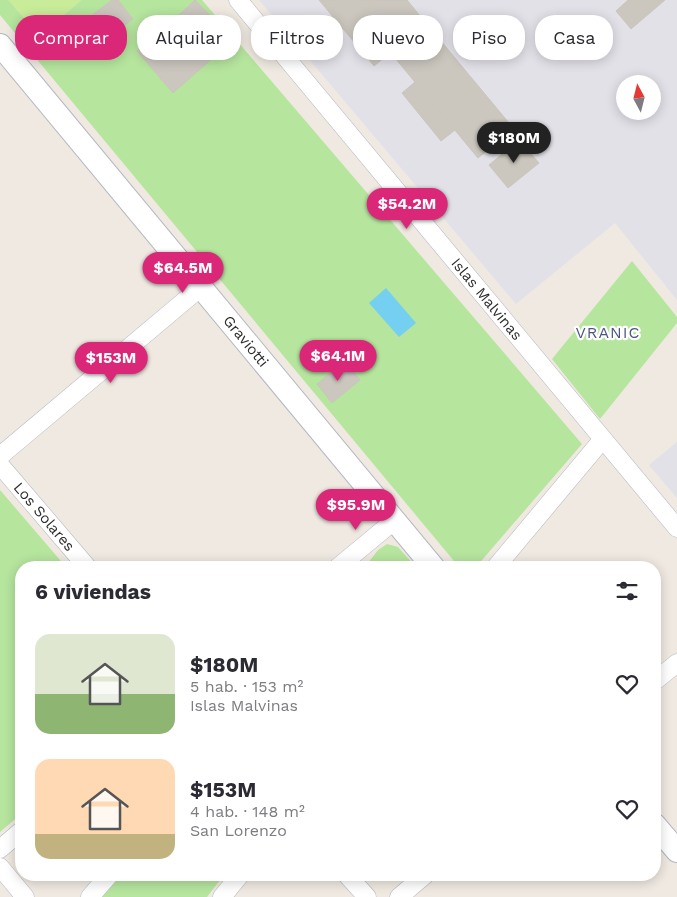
<!DOCTYPE html>
<html lang="es">
<meta charset="utf-8">
<style>
:root{--surface:#fff;--page:#f2f2f3;--text:#2b2b33;--muted:#7c7c81;--accent:#db2777}
body{margin:0;font-family:"Work Sans",sans-serif;background:var(--page);color:var(--text);height:100vh;display:flex;flex-direction:column;font-size:19px;white-space:nowrap}
*{box-sizing:border-box;margin:0}
p{font-size:16px;color:var(--muted)}
.icon{flex:none;width:28px;height:28px;fill:none;stroke:currentColor;stroke-width:2;stroke-linecap:round;stroke-linejoin:round}
.map{position:relative;flex:1;overflow:hidden}
.drawer{position:absolute;left:15px;top:561px;width:646px;height:320px;display:flex;flex-direction:column;background:var(--surface);border-radius:20px;box-shadow:0 2px 12px #0003}
.drawer>*{flex:none}
.top-card{position:absolute;left:15px;top:15px;width:648px;height:45px;display:flex;gap:10px}
.needle{width:32px;rotate:353deg}
.tools{position:absolute;left:616px;top:75px;display:grid;gap:10px}
.tools a{display:grid;place-items:center;width:45px;height:45px;border-radius:50%;background:var(--surface);box-shadow:0 2px 12px #0003;font-size:25px}
.price{position:absolute;translate:-50% -42px;padding:0 11px;border-radius:18px;background:var(--accent);color:#fff;font-size:16px;line-height:32px;filter:drop-shadow(0 1px 2px #0008)}
.price::after{content:'';position:absolute;left:50%;top:30px;width:15px;height:11px;margin-left:-8px;background:inherit;clip-path:polygon(0 0,100% 0,50% 100%)}
.price.active{background:#222;color:#fff}
ul{padding:0;list-style:none}
li{display:flex;align-items:center;gap:15px;height:125px;padding:0 20px}
li span{display:grid;place-items:center;flex:none;width:140px;height:100px;border-radius:15px;color:#555}
li>.icon{margin-inline-start:auto}
span .icon{width:60px;height:60px;fill:#fffc;stroke-width:1}
li b{font-size:21px}
h2{display:flex;justify-content:space-between;align-items:center;height:60px;padding:0 20px;font-size:21px}
.pill{padding:0 18px;border-radius:20px;background:var(--surface);box-shadow:0 2px 12px #0003;font-size:18px;line-height:45px}
.pill.active{background:var(--accent);color:#fff}
.map>svg:first-child{display:block}
</style>
<div class="map">
<svg width="677" height="897" viewBox="0 0 677 897">
<rect width="100%" height="100%" fill="#efe9e1"/>
<!-- industrial -->
<path fill="#e3e1e8" fill-rule="evenodd" d="M259 0H677V300L615 223 516 304ZM625 84H652V111H625Z
M677 442V498L649 465Z"/>
<!-- green -->
<path fill="#b6e59e" d="M0 0H202L582 444 476 567H459L0 15Z
M632 261 677 317V323L600 419 552 359Z
M0 490 66 567 21 568V814L0 832Z
M387 544 398 547 416 567H365L378 550Z
M118 875H224L207 897H100Z"/>
<!-- pitch -->
<path fill="#c9ec9a" d="M8 0H82L39 36Z"/>
<!-- water -->
<path fill="#75cff0" d="M386 288 416 323 399 337 369 303Z"/>
<!-- building -->
<path fill="#cbc7bf" stroke="#cbc5ba" d="M112 0H118L133 19 107 38 90 17Z
M195 0 218 23 207 32 203 28 196 34 179 15Z
M319 0H407L426 23 374 66Z
M628 0H665L631 29 616 11Z
M179 15 215 56 173 93 137 51Z
M426 23 514 129 478 158 390 52Z
M415 82 455 130 441 141 402 93Z
M519 140 539 163 508 188 489 165Z
M345 361 360 380 332 403 317 384Z"/>
<g fill="none" stroke-linecap="round" stroke-linejoin="round">
<defs>
<g id="minor">
<path id="s1" d="M238 0 677 528"/>
<path d="M0 456 201 287"/>
<path id="s2" d="M0 465 88 568"/>
<path d="M337 568 395 520"/>
<path d="M495 568 602 440"/>
<path d="M655 681 677 663"/>
<path d="M0 849 21 831"/>
<path d="M0 867 25 897"/>
<path d="M347 875 367 897"/>
<path d="M90 897 109 875"/>
<path d="M222 897 240 875"/>
<path d="M399 897 425 875"/>
</g>
<g id="tertiary">
<path id="s3" d="M0 45 434 568"/>
<path d="M655 825 677 851"/>
</g>
</defs>
<!-- minor casing -->
<use href="#minor" stroke="#b4b7c1" stroke-width="19"/>
<!-- tertiary casing -->
<use href="#tertiary" stroke="#b4b7c1" stroke-width="24"/>
<!-- minor -->
<use href="#minor" stroke="#fff" stroke-width="18"/>
<!-- tertiary -->
<use href="#tertiary" stroke="#fff" stroke-width="22"/>
</g>
<g text-anchor="middle" dominant-baseline="central" stroke-width="4.5" stroke-linejoin="round" paint-order="stroke">
<!-- street labels -->
<g font-size="15" fill="#2e2e2e" stroke="#fff">
<text stroke="none"><textPath href="#s1" startOffset="389">Islas Malvinas</textPath></text>
<text stroke="none"><textPath href="#s3" startOffset="385">Graviotti</textPath></text>
<text stroke="none"><textPath href="#s2" startOffset="68">Los Solares</textPath></text>
</g>
<!-- neighbourhood labels -->
<g font-size="16" letter-spacing="1" fill="#4d5680" stroke="#fff">
<text x="608" y="332">VRANIC</text>
</g>
</g>
</svg>
<div class="tools">
<a><svg class="needle" viewBox="-14 -14 28 28"><path d="M0-13l5 13h-10z" fill="#e53935"/><path d="M0 13l5-13h-10z" fill="#7c7c81"/></svg></a>
</div>
<b class="price active" style="left:514px;top:164px">$180M</b>
<b class="price" style="left:407px;top:230px">$54.2M</b>
<b class="price" style="left:183px;top:294px">$64.5M</b>
<b class="price" style="left:338px;top:382px">$64.1M</b>
<b class="price" style="left:111px;top:384px">$153M</b>
<b class="price" style="left:356px;top:531px">$95.9M</b>
<div class="top-card">
<a class="pill active">Comprar</a>
<a class="pill">Alquilar</a>
<a class="pill">Filtros</a>
<a class="pill">Nuevo</a>
<a class="pill">Piso</a>
<a class="pill">Casa</a>
</div>
<section class="drawer">
<h2>6 viviendas<svg class="icon" aria-label="filters" viewBox="0 0 24 24"><path d="M4 7h16M4 17h16"/><circle cx="9" cy="7" r="2"/><circle cx="15" cy="17" r="2"/></svg></h2>
<ul>
<li><span style="background:linear-gradient(#dfe7d0 60%,#8fb573 0)"><svg class="icon" aria-label="home" viewBox="0 0 24 24"><path d="M3 11l9-7 9 7M6 9v11h12V9"/></svg></span><div><b>$180M</b><p>5 hab. · 153 m²</p><p>Islas Malvinas</p></div><svg class="icon" aria-label="heart" viewBox="0 0 24 24"><path d="M12 20l-8-8c-3-5 5-10 8-4 3-6 11-1 8 4z"/></svg></li>
<li><span style="background:linear-gradient(#ffd9b3 75%,#c2b280 0)"><svg class="icon" aria-label="home" viewBox="0 0 24 24"><path d="M3 11l9-7 9 7M6 9v11h12V9"/></svg></span><div><b>$153M</b><p>4 hab. · 148 m²</p><p>San Lorenzo</p></div><svg class="icon" aria-label="heart" viewBox="0 0 24 24"><path d="M12 20l-8-8c-3-5 5-10 8-4 3-6 11-1 8 4z"/></svg></li>
</ul>
</section>
</div>
